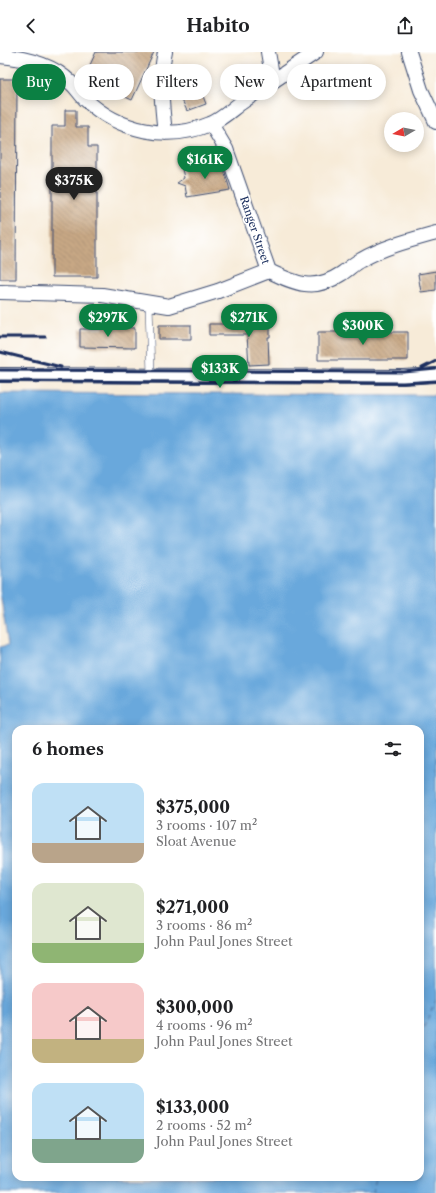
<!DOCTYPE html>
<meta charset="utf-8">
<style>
:root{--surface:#fff;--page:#f2f2f2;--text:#202124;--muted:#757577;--accent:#0b8043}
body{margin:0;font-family:"Libre Caslon Text",serif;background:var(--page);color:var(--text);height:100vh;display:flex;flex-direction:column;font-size:15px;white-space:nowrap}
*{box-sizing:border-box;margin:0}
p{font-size:13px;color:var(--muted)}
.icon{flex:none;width:22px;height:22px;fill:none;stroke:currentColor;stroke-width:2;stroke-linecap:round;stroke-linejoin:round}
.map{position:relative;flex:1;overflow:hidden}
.details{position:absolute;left:12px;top:673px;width:412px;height:456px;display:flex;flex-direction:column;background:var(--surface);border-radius:12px;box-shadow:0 2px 10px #0003}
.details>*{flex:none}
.guide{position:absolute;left:12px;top:12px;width:412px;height:36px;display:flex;gap:8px}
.needle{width:26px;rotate:260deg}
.tools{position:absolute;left:384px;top:60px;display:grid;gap:8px}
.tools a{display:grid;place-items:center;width:40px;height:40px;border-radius:50%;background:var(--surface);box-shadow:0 2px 10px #0003;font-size:20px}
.price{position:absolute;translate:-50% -34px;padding:0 9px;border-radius:14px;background:var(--accent);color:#fff;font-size:13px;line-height:26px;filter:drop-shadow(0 1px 2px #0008)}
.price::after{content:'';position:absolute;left:50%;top:24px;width:12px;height:9px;margin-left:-6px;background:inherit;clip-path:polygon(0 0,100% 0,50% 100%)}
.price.selected{background:#222;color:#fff}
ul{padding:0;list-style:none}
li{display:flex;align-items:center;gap:12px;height:100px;padding:0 20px}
li span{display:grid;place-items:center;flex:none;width:112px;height:80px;border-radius:12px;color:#555}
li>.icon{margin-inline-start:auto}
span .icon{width:48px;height:48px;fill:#fffc;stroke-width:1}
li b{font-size:17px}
h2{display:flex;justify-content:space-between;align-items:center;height:48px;padding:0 20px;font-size:17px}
.pill{padding:0 14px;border-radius:18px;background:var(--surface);box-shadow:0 2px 10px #0003;font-size:14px;line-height:36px}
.pill.selected{background:var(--accent);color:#fff}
header{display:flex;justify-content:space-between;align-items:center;height:52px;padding:0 20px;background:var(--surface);font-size:18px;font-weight:700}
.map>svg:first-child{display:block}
</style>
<header><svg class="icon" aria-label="back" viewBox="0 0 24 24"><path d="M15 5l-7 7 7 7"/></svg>Habito<svg class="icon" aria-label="share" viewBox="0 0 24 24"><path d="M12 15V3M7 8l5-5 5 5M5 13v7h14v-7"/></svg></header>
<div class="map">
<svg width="436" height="1141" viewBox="0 0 436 1141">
<defs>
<pattern id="building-back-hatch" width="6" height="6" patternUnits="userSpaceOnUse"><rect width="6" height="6" fill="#c8a885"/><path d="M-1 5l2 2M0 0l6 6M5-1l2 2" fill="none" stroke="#a28970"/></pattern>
</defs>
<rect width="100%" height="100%" fill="#fff"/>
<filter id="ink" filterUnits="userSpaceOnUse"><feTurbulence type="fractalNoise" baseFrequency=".025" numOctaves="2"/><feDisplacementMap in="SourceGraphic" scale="8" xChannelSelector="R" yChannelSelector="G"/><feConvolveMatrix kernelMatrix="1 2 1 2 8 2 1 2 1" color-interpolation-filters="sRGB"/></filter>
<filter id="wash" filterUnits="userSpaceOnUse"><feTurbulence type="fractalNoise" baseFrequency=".012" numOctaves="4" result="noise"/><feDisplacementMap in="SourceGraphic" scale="16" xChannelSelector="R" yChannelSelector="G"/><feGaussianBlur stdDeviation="0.9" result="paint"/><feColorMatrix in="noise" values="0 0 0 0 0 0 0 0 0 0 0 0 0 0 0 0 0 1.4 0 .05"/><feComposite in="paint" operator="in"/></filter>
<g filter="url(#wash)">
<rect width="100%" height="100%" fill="#f7ebd8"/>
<!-- water -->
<path fill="#69a8dc" stroke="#426c9d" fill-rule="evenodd" d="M0 341 436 343V1141H0V595L8 593 0 539ZM16 677H420V1125H16Z"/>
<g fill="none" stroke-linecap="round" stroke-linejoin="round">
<!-- ferry -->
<path stroke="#3a5f90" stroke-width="1" stroke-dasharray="5 4" stroke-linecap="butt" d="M420 984 436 948
M373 1141 376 1125"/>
</g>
<g id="blocks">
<!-- building -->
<path fill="url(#building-back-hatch)" d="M96 0H154L132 48 84 26Z
M196 26 206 52 187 59 182 48 193 44 187 30Z
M0 27H17L16 227H0Z
M65 58H76V75H88V95H97V225H52V74H65Z
M222 110 230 138 187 145 185 134 177 131 184 126 182 117Z
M436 219V238L421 240 418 222Z
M249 269 270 270V285H268L269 312 249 313 247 283H209V272H249Z
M159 273H191V287H159Z
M103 275 135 276V296L80 295V277H103Z
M318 280H408V308H318Z"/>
</g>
</g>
<g filter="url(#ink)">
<use href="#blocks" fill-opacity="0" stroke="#3c4b70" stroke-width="1"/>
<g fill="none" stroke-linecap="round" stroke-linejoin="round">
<defs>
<path id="service" d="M149 251 151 324"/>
<path id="minor" d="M165 0C159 26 162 55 165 81
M268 0 273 29
M409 0 421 38 436 70
M0 4C24 6 52 12 70 30 76 35 80 42 86 48 119 79 168 90 210 72 223 67 234 55 245 48 269 32 292 16 316 0
M211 72 226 97 269 219
M0 240 102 243 169 254 218 239 269 219C296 232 314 240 341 222 348 218 354 211 361 208 384 195 411 188 436 181
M0 323 403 325 436 323"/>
</defs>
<!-- service casing -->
<use href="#service" stroke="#3c4b70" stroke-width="8"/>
<!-- minor casing -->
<use href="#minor" stroke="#3c4b70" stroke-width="16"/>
<!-- service -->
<use href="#service" stroke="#fff" stroke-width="7"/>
<!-- minor -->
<use href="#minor" stroke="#fff" stroke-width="14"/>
<!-- rail -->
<path stroke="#1b2f5e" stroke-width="3" d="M0 285H45
M0 300 61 315
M422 316 436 309
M0 318 404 320 436 317
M0 329 403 331 436 329"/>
</g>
</g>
<g text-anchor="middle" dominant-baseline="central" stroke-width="3.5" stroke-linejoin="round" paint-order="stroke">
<!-- street labels -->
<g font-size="11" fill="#1b2f5e" stroke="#fff">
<text transform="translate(255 178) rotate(71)">Ranger Street</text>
</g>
</g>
</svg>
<div class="tools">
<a><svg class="needle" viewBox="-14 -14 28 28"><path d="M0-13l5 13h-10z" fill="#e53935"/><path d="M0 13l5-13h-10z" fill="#757577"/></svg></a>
</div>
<b class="price" style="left:205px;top:128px">$161K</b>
<b class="price selected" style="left:74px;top:149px">$375K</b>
<b class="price" style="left:108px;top:286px">$297K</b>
<b class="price" style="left:249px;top:286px">$271K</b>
<b class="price" style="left:363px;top:294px">$300K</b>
<b class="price" style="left:220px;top:337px">$133K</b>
<div class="guide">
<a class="pill selected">Buy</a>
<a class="pill">Rent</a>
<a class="pill">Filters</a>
<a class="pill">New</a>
<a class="pill">Apartment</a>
</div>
<section class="details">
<h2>6 homes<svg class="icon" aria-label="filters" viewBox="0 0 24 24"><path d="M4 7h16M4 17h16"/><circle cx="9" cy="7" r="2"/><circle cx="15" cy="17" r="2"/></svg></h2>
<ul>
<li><span style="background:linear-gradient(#bfe0f5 75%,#b9a48a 0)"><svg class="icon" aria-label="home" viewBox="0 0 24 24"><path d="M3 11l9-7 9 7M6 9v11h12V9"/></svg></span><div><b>$375,000</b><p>3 rooms · 107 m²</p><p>Sloat Avenue</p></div></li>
<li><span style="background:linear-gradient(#dfe7d0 75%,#8fb573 0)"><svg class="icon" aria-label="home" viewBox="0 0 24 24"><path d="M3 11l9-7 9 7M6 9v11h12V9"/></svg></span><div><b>$271,000</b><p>3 rooms · 86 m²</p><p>John Paul Jones Street</p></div></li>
<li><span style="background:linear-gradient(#f6c9c9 70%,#c2b280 0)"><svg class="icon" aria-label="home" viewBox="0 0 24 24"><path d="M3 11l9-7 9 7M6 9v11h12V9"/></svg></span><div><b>$300,000</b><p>4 rooms · 96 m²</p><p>John Paul Jones Street</p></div></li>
<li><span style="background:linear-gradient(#bfe0f5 70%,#7fa58c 0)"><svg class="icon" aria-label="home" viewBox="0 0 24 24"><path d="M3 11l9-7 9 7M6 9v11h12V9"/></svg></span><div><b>$133,000</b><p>2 rooms · 52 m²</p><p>John Paul Jones Street</p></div></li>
</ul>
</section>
</div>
